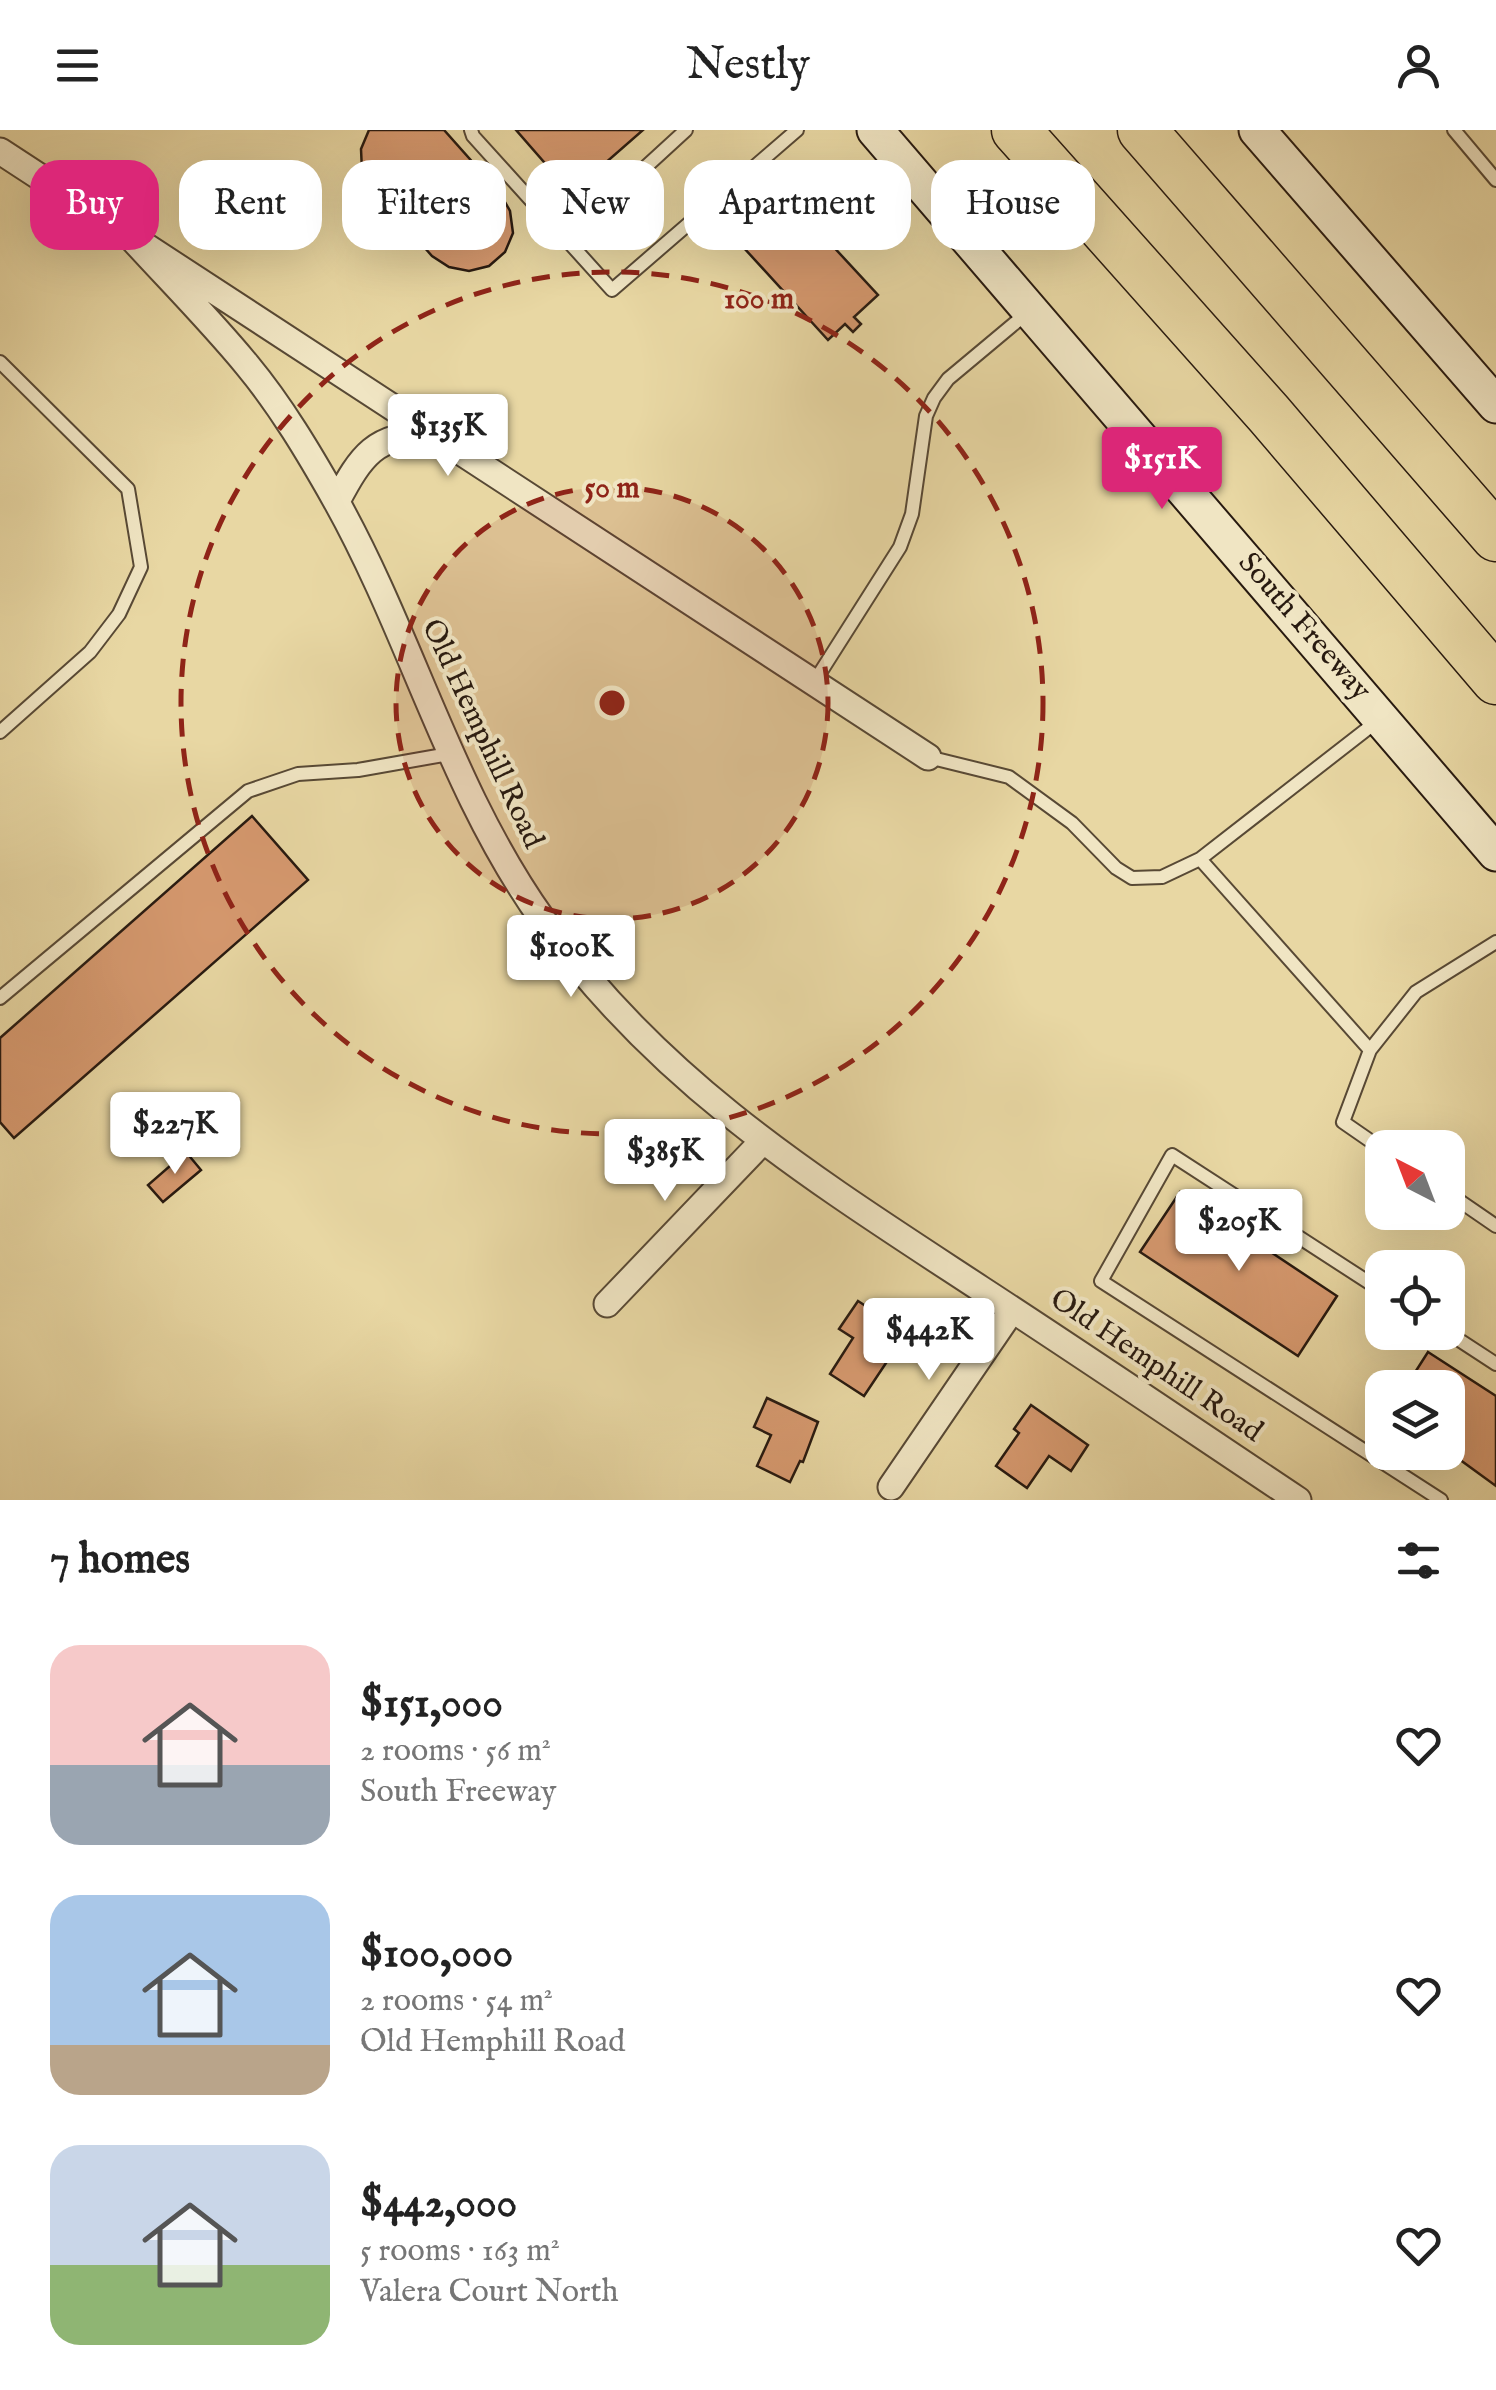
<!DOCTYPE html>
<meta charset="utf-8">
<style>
:root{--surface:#fff;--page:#f6f6f6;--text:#222;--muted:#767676;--accent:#db2777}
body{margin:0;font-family:"IM FELL English",serif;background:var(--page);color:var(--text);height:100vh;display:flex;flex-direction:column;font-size:38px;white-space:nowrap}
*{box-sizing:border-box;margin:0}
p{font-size:32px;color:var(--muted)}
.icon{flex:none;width:55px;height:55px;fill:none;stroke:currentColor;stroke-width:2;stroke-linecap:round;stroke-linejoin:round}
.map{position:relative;height:1370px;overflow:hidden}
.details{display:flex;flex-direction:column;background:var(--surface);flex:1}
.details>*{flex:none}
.hud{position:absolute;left:30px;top:30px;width:1438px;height:90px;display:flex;gap:20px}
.needle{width:65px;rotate:318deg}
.buttons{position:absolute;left:1365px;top:1000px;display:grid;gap:20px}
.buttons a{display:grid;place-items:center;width:100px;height:100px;border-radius:20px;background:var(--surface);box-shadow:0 10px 40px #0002;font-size:50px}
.price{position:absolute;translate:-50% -85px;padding:0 22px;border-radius:10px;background:#fff;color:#222;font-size:32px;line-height:65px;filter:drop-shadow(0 2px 5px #0008)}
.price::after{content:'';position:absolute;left:50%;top:60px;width:30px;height:22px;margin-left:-15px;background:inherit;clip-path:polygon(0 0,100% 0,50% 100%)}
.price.active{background:var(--accent);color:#fff}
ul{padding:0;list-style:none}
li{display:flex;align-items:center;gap:30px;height:250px;padding:0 50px}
li span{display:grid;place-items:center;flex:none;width:280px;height:200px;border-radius:30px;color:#555}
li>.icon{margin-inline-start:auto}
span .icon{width:120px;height:120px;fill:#fffc;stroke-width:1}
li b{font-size:42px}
h2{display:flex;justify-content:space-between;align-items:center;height:120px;padding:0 50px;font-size:42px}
.chip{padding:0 35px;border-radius:30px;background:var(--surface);box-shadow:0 10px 40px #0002;font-size:35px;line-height:90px}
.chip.active{background:var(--accent);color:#fff}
header{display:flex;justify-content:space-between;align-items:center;height:130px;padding:0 50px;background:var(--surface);font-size:45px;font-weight:600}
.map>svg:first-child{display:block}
</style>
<header><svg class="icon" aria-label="menu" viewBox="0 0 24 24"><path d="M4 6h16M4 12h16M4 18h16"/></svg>Nestly<svg class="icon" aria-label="person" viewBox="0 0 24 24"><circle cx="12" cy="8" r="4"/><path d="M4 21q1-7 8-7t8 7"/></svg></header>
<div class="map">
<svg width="1496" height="1370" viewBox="0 0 1496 1370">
<rect width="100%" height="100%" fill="#e8d7a3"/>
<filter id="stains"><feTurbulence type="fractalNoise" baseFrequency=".002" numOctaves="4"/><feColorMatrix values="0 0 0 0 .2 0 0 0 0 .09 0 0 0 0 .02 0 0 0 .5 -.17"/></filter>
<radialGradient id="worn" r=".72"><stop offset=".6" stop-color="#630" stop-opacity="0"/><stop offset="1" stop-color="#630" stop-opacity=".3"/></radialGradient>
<!-- building -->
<path fill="#d6996f" stroke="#281a10" stroke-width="2.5" d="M369 0H444L500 63 510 81 513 103 505 122 489 136 469 141 449 137 432 126 372 58 362 41 361 19Z
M516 0H643L571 63Z
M793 73 878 165 854 187 861 194 853 202 845 194 828 210 744 118Z
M252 686 308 750 14 1008 0 992V908Z
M186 1022 201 1040 163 1072 148 1055Z
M1180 1062 1337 1166 1298 1226 1140 1122Z
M858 1171 906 1202 899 1212 905 1215 895 1230 890 1227 864 1266 830 1244 853 1208 839 1199Z
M1428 1222 1496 1266V1356L1448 1321V1258H1405Z
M767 1268 818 1292 803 1332 800 1331 790 1352 757 1336 771 1305 754 1297Z
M1031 1275 1088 1315 1071 1341 1049 1326 1027 1358 996 1336 1019 1303 1014 1299Z"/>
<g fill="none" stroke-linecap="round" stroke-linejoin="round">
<defs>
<path id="service" d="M471 0 473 6 612 160 797 0
M1454 0 1496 50
M566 110 686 0
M0 232 128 359 141 437 119 484 90 522 0 602
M813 554 900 417 912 384 926 286 934 268 948 249 1027 183
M1380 589 1200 729 1370 920 1416 862 1496 812
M928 627 1009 647 1072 693 1116 738 1132 748 1162 747 1200 729
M0 868 248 661 298 644 358 640 449 624
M1370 920 1343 992 1382 1019
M1448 1063 1496 1096
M1382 1161 1172 1025 1101 1151 1441 1370
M1447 1202 1496 1234"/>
<path id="minor" d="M0 21 928 627
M128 104C168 148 210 190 247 235 281 276 309 323 335 369 412 506 450 660 543 790 660 954 815 1050 981 1159 1087 1228 1193 1300 1298 1370
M337 371C361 326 375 304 430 304
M607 1174 762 1012
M891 1357 1012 1180"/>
<path id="secondary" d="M875 0 1496 723
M1257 0 1496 275"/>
<path id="motorway" d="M1016 0 1269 284 1496 550
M1142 0 1496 407"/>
</defs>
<!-- service casing -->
<use href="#service" stroke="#584935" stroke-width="16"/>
<!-- minor casing -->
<use href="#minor" stroke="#584935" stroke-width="29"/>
<!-- secondary casing -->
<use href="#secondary" stroke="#281a10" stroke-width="39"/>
<!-- motorway casing -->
<use href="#motorway" stroke="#281a10" stroke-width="51"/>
<!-- service -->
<use href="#service" stroke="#f0e5c3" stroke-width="12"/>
<!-- minor -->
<use href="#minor" stroke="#f0e5c3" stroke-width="25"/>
<!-- secondary -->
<use href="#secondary" stroke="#f0e5c3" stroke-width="35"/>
<!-- motorway -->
<use href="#motorway" stroke="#e8d7a3" stroke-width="48"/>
</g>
<!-- distance rings -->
<circle cx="612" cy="573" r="216" fill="#8f2418" fill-opacity=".12"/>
<g fill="none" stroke="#8f2418" stroke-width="5" stroke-dasharray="18 12">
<circle cx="612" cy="573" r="216"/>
<circle cx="612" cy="573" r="431"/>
</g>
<g text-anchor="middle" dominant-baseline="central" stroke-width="8" stroke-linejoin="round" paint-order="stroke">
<!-- street labels -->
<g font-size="30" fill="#281a10" stroke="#f0e5c3">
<text transform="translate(1304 497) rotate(49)">South Freeway</text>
<text transform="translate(482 604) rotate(65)">Old Hemphill Road</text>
<text transform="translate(1156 1236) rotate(34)">Old Hemphill Road</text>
</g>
</g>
<circle cx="612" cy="573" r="15" fill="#8f2418" stroke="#f0e5c3" stroke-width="5"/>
<g font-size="30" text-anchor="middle" font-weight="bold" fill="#8f2418" stroke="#f0e5c3" stroke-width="8" stroke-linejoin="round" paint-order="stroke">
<text x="759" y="178">100 m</text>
<text x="612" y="367">50 m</text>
</g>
<rect width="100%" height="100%" filter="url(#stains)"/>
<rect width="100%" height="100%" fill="url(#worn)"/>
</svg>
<div class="buttons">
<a><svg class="needle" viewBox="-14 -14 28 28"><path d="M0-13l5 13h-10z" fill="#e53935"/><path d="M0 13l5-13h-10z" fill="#767676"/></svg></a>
<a><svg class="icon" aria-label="locate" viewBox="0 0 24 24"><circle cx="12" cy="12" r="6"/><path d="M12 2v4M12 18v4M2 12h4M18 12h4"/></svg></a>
<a><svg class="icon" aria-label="layers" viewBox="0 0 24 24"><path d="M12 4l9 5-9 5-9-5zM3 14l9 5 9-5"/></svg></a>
</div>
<b class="price" style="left:448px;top:349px">$135K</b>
<b class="price active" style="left:1162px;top:382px">$151K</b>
<b class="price" style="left:571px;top:870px">$100K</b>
<b class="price" style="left:175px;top:1047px">$227K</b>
<b class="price" style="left:665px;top:1074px">$385K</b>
<b class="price" style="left:1239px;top:1144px">$205K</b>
<b class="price" style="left:929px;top:1253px">$442K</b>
<div class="hud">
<a class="chip active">Buy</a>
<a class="chip">Rent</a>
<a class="chip">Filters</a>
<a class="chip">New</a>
<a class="chip">Apartment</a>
<a class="chip">House</a>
</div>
</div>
<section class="details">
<h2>7 homes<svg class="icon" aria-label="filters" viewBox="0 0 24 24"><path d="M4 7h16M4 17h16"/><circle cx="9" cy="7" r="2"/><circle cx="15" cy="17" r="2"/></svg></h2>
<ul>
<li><span style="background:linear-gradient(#f6c9c9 60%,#9aa5b1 0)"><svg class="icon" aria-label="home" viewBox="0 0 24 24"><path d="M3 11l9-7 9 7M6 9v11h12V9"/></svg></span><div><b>$151,000</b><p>2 rooms · 56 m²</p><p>South Freeway</p></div><svg class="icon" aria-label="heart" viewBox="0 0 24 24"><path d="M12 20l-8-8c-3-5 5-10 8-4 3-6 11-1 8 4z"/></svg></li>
<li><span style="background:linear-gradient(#a9c7e8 75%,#b9a48a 0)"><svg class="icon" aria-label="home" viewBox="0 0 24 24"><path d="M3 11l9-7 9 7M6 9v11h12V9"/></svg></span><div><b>$100,000</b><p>2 rooms · 54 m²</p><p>Old Hemphill Road</p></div><svg class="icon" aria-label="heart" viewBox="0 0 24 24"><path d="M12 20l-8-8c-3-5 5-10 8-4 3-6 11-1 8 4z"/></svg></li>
<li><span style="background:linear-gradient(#c9d6e8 60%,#8fb573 0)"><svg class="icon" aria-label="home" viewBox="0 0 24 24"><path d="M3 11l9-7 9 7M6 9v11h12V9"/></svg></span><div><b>$442,000</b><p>5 rooms · 163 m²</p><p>Valera Court North</p></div><svg class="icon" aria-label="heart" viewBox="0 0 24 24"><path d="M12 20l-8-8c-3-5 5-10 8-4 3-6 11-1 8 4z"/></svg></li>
</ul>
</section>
